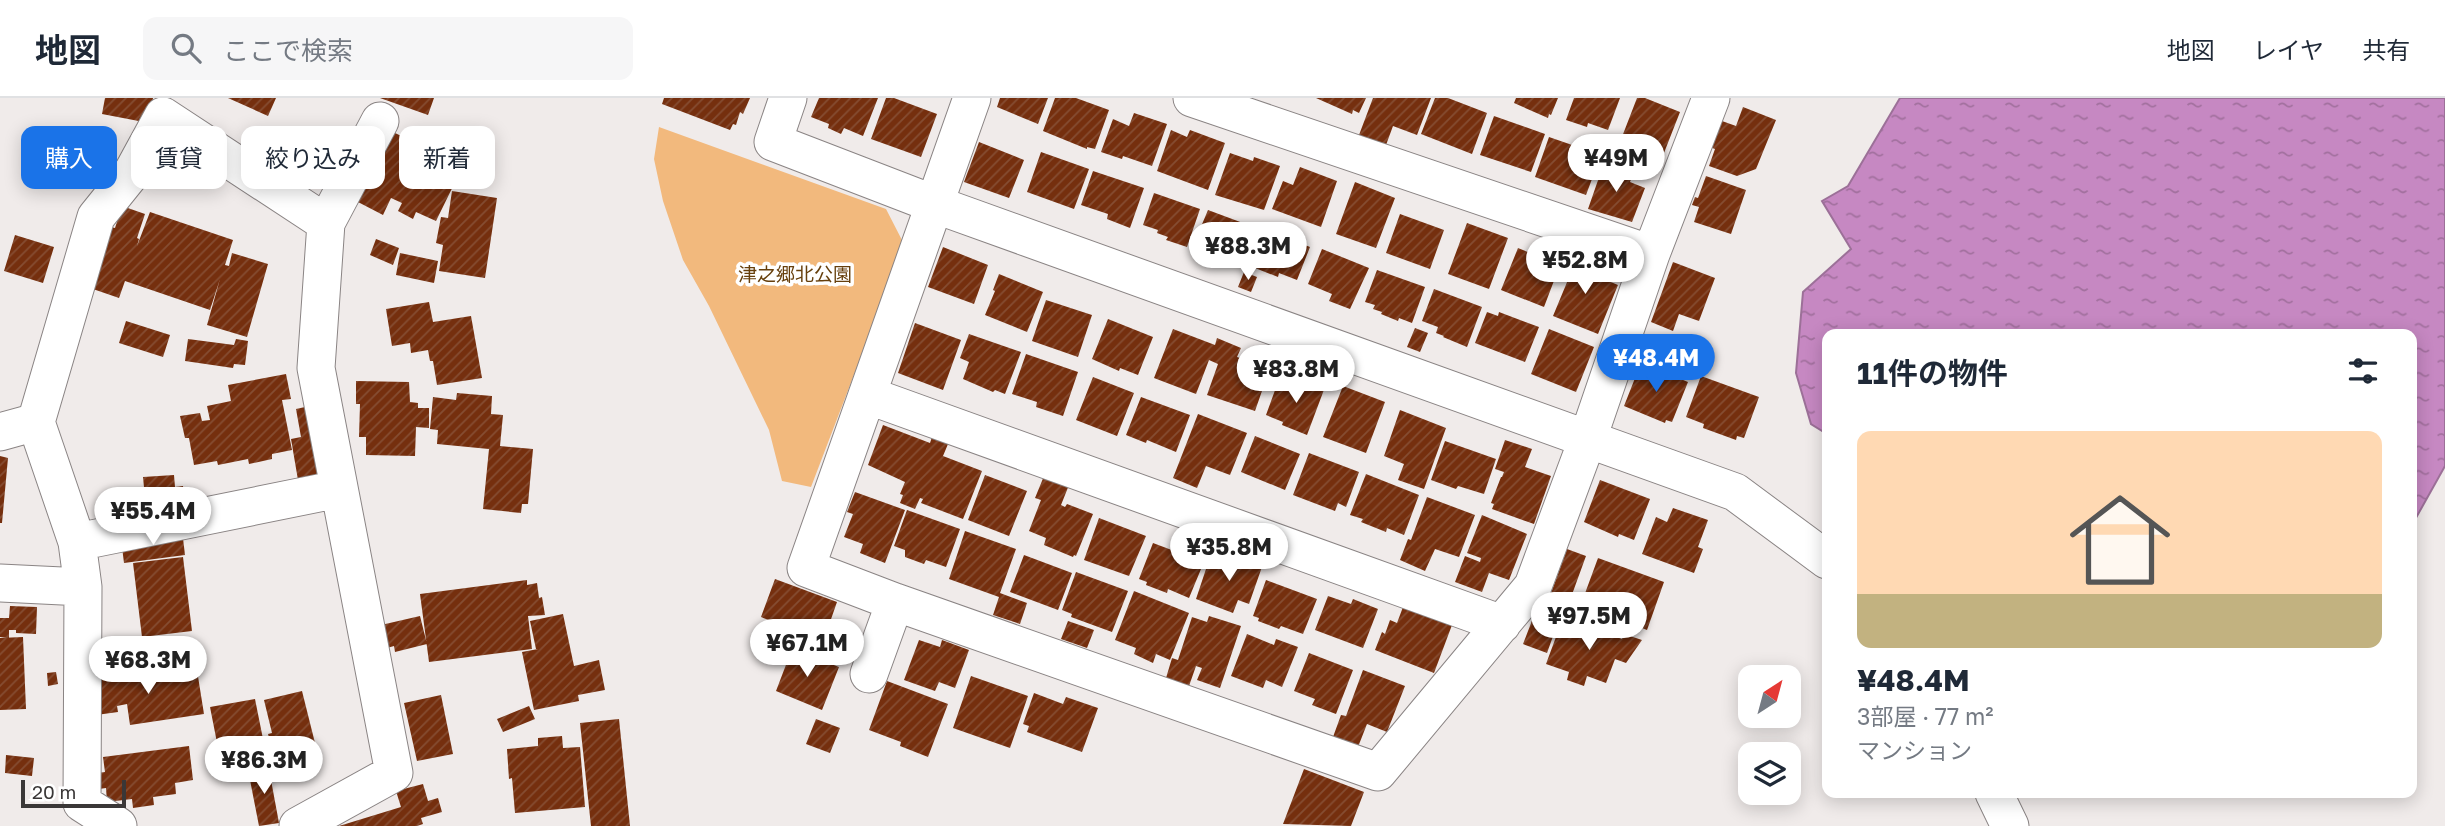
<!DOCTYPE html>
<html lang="ja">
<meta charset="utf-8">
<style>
:root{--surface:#fff;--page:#f6f6f7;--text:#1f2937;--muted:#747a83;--line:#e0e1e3;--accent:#1a73e8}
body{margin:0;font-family:"Golos Text","Noto Sans JP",sans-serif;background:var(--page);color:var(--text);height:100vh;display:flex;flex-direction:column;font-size:26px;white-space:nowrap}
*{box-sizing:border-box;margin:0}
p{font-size:23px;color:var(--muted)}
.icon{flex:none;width:38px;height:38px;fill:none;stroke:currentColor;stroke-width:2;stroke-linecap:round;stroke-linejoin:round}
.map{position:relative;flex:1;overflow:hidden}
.sheet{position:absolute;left:1822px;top:231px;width:595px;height:469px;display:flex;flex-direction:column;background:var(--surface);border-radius:14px;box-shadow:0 4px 18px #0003}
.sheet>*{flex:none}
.guide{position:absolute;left:21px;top:28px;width:665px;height:63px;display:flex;gap:14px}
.needle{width:46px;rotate:36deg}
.tools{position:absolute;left:1738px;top:567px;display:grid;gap:14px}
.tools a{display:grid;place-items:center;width:63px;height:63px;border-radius:14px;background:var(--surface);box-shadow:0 4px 18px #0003;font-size:35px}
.scale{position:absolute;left:21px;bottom:18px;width:105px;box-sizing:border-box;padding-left:7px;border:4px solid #3a3737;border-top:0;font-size:19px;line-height:24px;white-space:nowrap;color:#3a3737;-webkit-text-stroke:5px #fff;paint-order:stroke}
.price{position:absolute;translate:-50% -60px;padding:0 16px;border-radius:24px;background:#fff;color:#222;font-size:23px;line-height:46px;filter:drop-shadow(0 2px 4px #0008)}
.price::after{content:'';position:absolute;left:50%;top:42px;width:21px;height:16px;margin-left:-10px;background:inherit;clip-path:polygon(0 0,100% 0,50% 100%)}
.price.on{background:var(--accent);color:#fff}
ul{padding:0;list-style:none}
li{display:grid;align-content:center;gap:14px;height:371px;padding:0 35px}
li span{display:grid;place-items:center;height:217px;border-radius:14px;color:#555}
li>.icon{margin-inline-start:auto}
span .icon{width:126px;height:126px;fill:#fffc;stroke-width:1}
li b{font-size:30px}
h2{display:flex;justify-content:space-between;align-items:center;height:84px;padding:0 35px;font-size:30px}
.chip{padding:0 24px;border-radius:14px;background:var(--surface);box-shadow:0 4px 18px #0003;font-size:24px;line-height:63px}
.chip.on{background:var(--accent);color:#fff}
header{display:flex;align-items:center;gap:42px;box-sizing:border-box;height:98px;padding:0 35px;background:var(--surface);border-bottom:2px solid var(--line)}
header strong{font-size:33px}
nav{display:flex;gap:38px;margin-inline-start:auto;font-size:24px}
.search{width:490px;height:63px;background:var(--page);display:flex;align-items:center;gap:18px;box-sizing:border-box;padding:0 24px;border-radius:14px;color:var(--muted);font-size:26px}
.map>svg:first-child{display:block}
</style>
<header>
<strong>地図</strong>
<div class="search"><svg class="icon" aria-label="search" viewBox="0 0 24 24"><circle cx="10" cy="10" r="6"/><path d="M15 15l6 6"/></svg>ここで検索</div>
<nav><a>地図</a><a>レイヤ</a><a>共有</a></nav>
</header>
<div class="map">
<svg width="2445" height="728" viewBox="0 0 2445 728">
<defs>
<pattern id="water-ripples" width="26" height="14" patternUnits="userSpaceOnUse" patternTransform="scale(1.75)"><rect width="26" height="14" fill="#c688c2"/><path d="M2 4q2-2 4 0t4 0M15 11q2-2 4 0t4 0" fill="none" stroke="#a2709e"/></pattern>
<pattern id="building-hatch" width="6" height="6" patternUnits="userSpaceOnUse" patternTransform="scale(1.75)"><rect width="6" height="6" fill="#752f0e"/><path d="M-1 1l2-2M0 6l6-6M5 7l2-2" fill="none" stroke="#854d32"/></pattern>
</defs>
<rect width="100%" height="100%" fill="#f0ebea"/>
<!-- park -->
<path fill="#f2b97d" d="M659 29 886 111 904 146 811 389 782 383 769 332 709 208 683 162 663 103 654 61Z"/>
<!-- water -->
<path fill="url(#water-ripples)" stroke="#9c7098" stroke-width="2" d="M1900 0H2445V368L2412 427V236H1827V336L1811 326 1796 275 1803 194 1851 151 1822 103 1848 88Z"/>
<!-- building -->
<path fill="url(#building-hatch)" d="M105 0H153L149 25 102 16Z
M228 0H276L268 18Z
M380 0H434L428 17Z
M664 0H750L743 16 740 14 736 27 733 26 730 32 662 6Z
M819 0H878L863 38 844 30 841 36 828 30 829 26 811 19Z
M886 0H894L937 16 921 59 871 41Z
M1000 0H1048L1038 26 997 9Z
M1055 0H1076L1109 12 1095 51 1087 49V51L1043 33Z
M1316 0H1366L1359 15 1353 12 1352 16Z
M1373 0H1431L1417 37 1393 28 1386 47 1359 37Z
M1435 0H1448L1487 15 1472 56 1421 36Z
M1516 0H1558L1551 17 1549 16 1548 20 1514 5Z
M1574 0H1620L1608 32 1588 25 1587 29 1566 22Z
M1637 0H1645L1680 14 1662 60 1627 49 1628 47 1620 44Z
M1743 9 1776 22 1756 71 1737 78 1709 68 1715 51 1712 50 1722 23 1736 28Z
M1134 15 1167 26 1152 68 1123 58 1122 61 1101 54 1113 21 1129 28Z
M1494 18 1545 36 1531 74 1480 57Z
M1171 32 1187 39 1190 32 1225 45 1208 92 1157 73Z
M393 34 463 68 436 123 416 114 413 121 398 113 402 105 391 100 383 117 358 104Z
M1549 39 1601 57 1586 97 1535 79Z
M979 44 1024 62 1009 100 964 84Z
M1041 54 1089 71 1074 111 1027 94Z
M1230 55 1253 63 1254 59 1280 68 1264 112 1215 97Z
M1604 65 1633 76 1630 84 1645 90 1632 124 1588 111Z
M1300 69 1337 83 1321 129 1272 111 1283 83 1293 87Z
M1093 73 1144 90 1130 130 1107 121 1108 116 1081 107Z
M1706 78 1746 92 1731 136 1694 124 1699 109 1692 107 1695 99 1698 100Z
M1355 84 1395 100 1376 150 1336 136Z
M452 93 497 100 485 180 439 173 443 147 436 145 441 119 448 120Z
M1154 95 1200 111 1187 149 1166 142 1168 139 1157 135 1158 132 1143 127Z
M122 108 145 116 137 140 139 141 137 148 150 114 233 142 225 167 229 168 232 155 268 166 247 239 207 227 220 181 210 212 125 183 119 200 90 190 111 129 115 130Z
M1208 112 1259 131 1244 168 1203 152 1205 146 1195 143Z
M1400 116 1444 132 1430 171 1386 155Z
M1467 125 1508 140 1489 191 1448 176Z
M1264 131 1310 149 1297 182 1279 175 1278 179 1250 168Z
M15 137 54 149 43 185 4 173Z
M376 141 399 150 393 167 370 157Z
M943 149 988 167 974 206 928 189Z
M1518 150 1560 167 1544 209 1501 192Z
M1322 151 1369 170 1350 211 1329 203 1332 196 1308 186Z
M1572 154 1594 164 1589 175 1618 187 1598 236 1553 218 1570 177 1564 174Z
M400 155 438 163 434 185 396 177Z
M1673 164 1715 180 1699 223 1679 216 1673 233 1651 224Z
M1377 172 1425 189 1412 225 1399 220 1398 223 1381 216 1382 214 1373 211 1375 207 1365 204Z
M1244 174 1257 179 1251 194 1238 189Z
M999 176 1043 194 1027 234 985 217 995 193 993 192Z
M1434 191 1482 209 1467 249 1443 239 1444 238 1436 235 1438 229 1422 223Z
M1046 202 1092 217 1078 259 1032 243Z
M429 204 433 224 471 218 482 280 437 287 433 263H430L428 252 411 255 410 245 392 248 386 211Z
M1487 214 1498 218 1499 214 1539 229 1525 264 1475 245Z
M1108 221 1153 239 1138 277 1120 270 1119 273 1092 261Z
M126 223 170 237 163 259 119 245Z
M915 225 961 242 943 292 898 275Z
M1415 230 1428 235 1420 254 1407 249Z
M1173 231 1215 247 1217 240 1241 250 1237 259 1270 270 1255 313 1207 297 1218 266 1209 262 1196 296 1154 280Z
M1549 231 1594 249 1576 294 1531 276Z
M969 236 1021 254 1005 296 995 292 993 294 963 281 969 264 960 260Z
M188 241 234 247 236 241 248 243 245 267 234 266 233 270 185 263Z
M1026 256 1078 274 1063 318 1036 309 1037 304 1012 296Z
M1641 265 1688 284 1672 324 1666 322 1665 325 1624 308Z
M286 276 291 301 282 302 292 352 272 356V361L249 366 248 361 218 367 217 363 194 367 189 340H185L180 318 200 315 202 323 210 322 207 308 231 303 228 287Z
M1701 278 1759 299 1744 340 1737 338 1736 342 1703 330 1704 326 1686 319Z
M1093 279 1134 295 1117 338 1076 322Z
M1299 280 1325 289 1307 337 1282 327 1283 324 1266 317 1278 284 1295 291Z
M356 283 409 284 410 304 418 305V310H429V330L416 329 415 358 366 357V339H359L360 306H356Z
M1343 288 1385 304 1366 355 1323 339Z
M457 295 492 298 491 316 503 317 500 348 533 351 528 406H522L521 415 483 411 489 351 437 346 438 332 430 331 433 299 456 302Z
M1141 299 1190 317 1176 354 1147 342 1146 345 1126 337Z
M305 309 328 377 298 382 291 341 301 339 296 311Z
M1400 312 1446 330 1424 391 1398 382 1404 366 1384 358Z
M1198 316 1247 335 1230 377 1206 368 1197 390 1173 380Z
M883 327 930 345 932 339 948 346 943 358 982 373 963 421 921 405 923 401 920 400 915 411 900 405 903 397 900 396 905 384 868 367Z
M1255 338 1300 356 1285 392 1241 374Z
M1505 342 1532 351 1525 369 1551 378 1534 426 1492 411 1494 406 1491 405 1501 379H1502L1504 374 1495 371Z
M1445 343 1496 361 1484 396 1458 388 1456 391 1431 382Z
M1309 355 1359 374 1346 409 1338 405 1335 413 1293 397Z
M0 358 8 360 2 425H0Z
M1366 376 1419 397 1404 437 1387 430 1386 434 1361 424 1363 421 1350 417Z
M174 377 175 389 183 388 184 398 176 399 177 408 146 410 143 379Z
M985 377 1027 393 1009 438 968 422Z
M1044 378 1069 387 1061 407 1065 409 1067 406 1093 416 1076 458 1074 457 1073 459 1044 447 1046 440 1029 433 1041 402 1035 400Z
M1600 382 1650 401 1634 442 1619 436 1618 439 1584 424Z
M855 394 905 412 885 465 860 455 863 446 844 439 853 416 847 414Z
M1427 399 1475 417 1459 459 1435 451 1425 473 1400 462 1408 441 1411 442Z
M1673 410 1708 422 1698 449 1703 451 1694 475 1642 456 1656 419 1667 424Z
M907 412 960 431 946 469 926 462 924 466 905 459V452L894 448Z
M1482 417 1527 436 1509 482 1489 475 1482 494 1455 484 1465 458 1480 464 1481 460 1467 455Z
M1099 420 1146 438 1129 478 1084 462Z
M182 432 185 457 124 465 121 441Z
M965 433 1016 451 1000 495 1027 505 1020 526 993 517 999 499 949 481Z
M1153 445 1177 454 1179 448 1206 459 1189 500 1168 491 1167 495 1146 487 1147 484 1139 481Z
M1567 451 1586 458 1566 513 1547 506Z
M1024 457 1072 475 1058 512 1010 494Z
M1238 457 1263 466 1249 506 1238 502 1233 515 1196 501 1210 459 1234 468Z
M183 459 192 533 142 539 133 465Z
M1598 460 1664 484 1647 532 1634 527 1632 533 1616 527 1617 523 1580 509Z
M1076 474 1128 493 1112 534 1071 519 1072 516 1062 512Z
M775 481 837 504 822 547 815 544 813 547 785 537 786 534 781 532 782 527 761 519Z
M527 482V487L537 485 539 500 542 499 545 517 528 518 532 551 429 564 420 496Z
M1266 482 1317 501 1303 536 1281 528 1279 531 1258 523 1259 520 1253 518Z
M1134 493 1189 515 1170 562 1156 556 1153 565 1134 556 1136 550 1115 542Z
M1328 498 1351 506 1353 501 1378 511 1363 550 1315 532Z
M1538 507 1561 516 1547 555 1523 546Z
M10 508 37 509 36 536 16 535V532H9V540L0 539V520H9Z
M1403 509 1452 527 1434 575 1375 552 1382 534 1385 536 1390 522 1397 525Z
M563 516 574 568 599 562 605 592 578 597 579 603 534 612 522 554 538 551H536L530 523Z
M420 518 427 546 395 554 394 548 387 550 381 527Z
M1209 518 1241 528 1220 590 1197 582 1202 570 1196 568 1189 588 1166 580 1172 560 1178 562 1192 519 1207 524Z
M1563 520 1622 541 1624 536 1642 542 1626 565 1615 561 1606 585 1587 578 1584 588 1567 582 1569 574 1546 566Z
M1068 523 1094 532 1087 550 1061 541Z
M1247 536 1274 547 1276 541 1298 549 1282 589 1266 582 1263 590 1231 578Z
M23 539 26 611 0 612V540Z
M919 542 940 549 942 542 969 552 955 590 939 584 935 593 904 582Z
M792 551 839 569 822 612 776 593Z
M1309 555 1353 572 1336 616 1312 607 1315 601 1294 593Z
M196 566 204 616 130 627 127 606 117 608 118 614 89 618 84 581 112 578 113 584 164 576 163 571Z
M1363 572 1405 588 1387 634 1367 626 1358 649 1333 639 1341 617 1346 618Z
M56 574 58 586 48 588 47 575Z
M971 578 1028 598 1010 650 953 630Z
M887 583 948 606 928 659 900 648 901 644 869 632Z
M302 593 315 645 295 650 297 661 283 664 281 656 274 657 268 636 272 635 264 602Z
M1034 595 1063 606 1066 599 1098 610 1082 654 1027 634 1029 628 1023 626Z
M441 597 453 656 417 663 404 605Z
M255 601 267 661 222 670 210 609Z
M529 608 535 621 503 634 497 621Z
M619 621 630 728H591L580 625Z
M816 621 840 630 830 655 806 646Z
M562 638 563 650 580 649 585 709 515 715 512 680 509 681 507 651 538 648V640Z
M189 648 193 682 175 685 176 696 153 699 154 707 133 710 132 701 107 704 106 690 99 691 97 675 105 674 103 659Z
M6 657 34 660 32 678 5 675Z
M268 666 279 725 259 728 250 682 254 681 252 669Z
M1304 671 1364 694 1351 728 1283 726Z
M423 686 428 703 438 700 442 714 421 720 423 726 417 728H339L401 709 396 693Z"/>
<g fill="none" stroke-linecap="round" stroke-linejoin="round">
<defs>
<path id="minor" d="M788 0 773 44 934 106 1735 394 1827 462
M972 0 806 470 895 504 1378 674 1533 488 1588 340 1651 156 1711 0
M1192 0 1651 156
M326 125 380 23
M867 297 1502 526
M36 324 96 119 133 73 163 18 326 125 316 270 394 675 298 728
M0 334 36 324 77 444 83 489 82 705 118 728
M77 444 339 391
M0 485 83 489
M869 576 895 504
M1994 695 2010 728"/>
</defs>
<!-- minor casing -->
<use href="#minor" stroke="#8a8484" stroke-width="39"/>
<!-- minor -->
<use href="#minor" stroke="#fff" stroke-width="37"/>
</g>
<g text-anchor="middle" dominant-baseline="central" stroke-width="7" stroke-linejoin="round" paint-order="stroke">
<!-- park labels -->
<g font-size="19" fill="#663f0c" stroke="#fff">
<text x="795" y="175">津之郷北公園</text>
</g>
</g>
</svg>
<div class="tools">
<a><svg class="needle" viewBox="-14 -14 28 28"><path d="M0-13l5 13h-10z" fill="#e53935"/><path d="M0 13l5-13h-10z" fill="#747a83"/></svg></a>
<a><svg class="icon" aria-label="layers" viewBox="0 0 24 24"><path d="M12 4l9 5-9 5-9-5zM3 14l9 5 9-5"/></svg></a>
</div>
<div class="scale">20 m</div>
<b class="price" style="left:1616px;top:96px">¥49M</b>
<b class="price" style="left:1248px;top:184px">¥88.3M</b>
<b class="price" style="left:1585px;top:198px">¥52.8M</b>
<b class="price on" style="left:1656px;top:296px">¥48.4M</b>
<b class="price" style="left:1296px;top:307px">¥83.8M</b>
<b class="price" style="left:153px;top:449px">¥55.4M</b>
<b class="price" style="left:1229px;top:485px">¥35.8M</b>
<b class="price" style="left:1589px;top:554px">¥97.5M</b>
<b class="price" style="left:807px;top:581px">¥67.1M</b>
<b class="price" style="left:148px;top:598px">¥68.3M</b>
<b class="price" style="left:264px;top:698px">¥86.3M</b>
<div class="guide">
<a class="chip on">購入</a>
<a class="chip">賃貸</a>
<a class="chip">絞り込み</a>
<a class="chip">新着</a>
</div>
<section class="sheet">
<h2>11件の物件<svg class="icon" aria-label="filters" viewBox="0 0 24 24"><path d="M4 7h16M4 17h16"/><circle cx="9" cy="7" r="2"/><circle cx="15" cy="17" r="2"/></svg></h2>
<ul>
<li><span style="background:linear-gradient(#ffd9b3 75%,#c2b280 0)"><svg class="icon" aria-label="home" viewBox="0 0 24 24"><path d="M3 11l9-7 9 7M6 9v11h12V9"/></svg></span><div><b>¥48.4M</b><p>3部屋 · 77 m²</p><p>マンション</p></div></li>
</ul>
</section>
</div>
